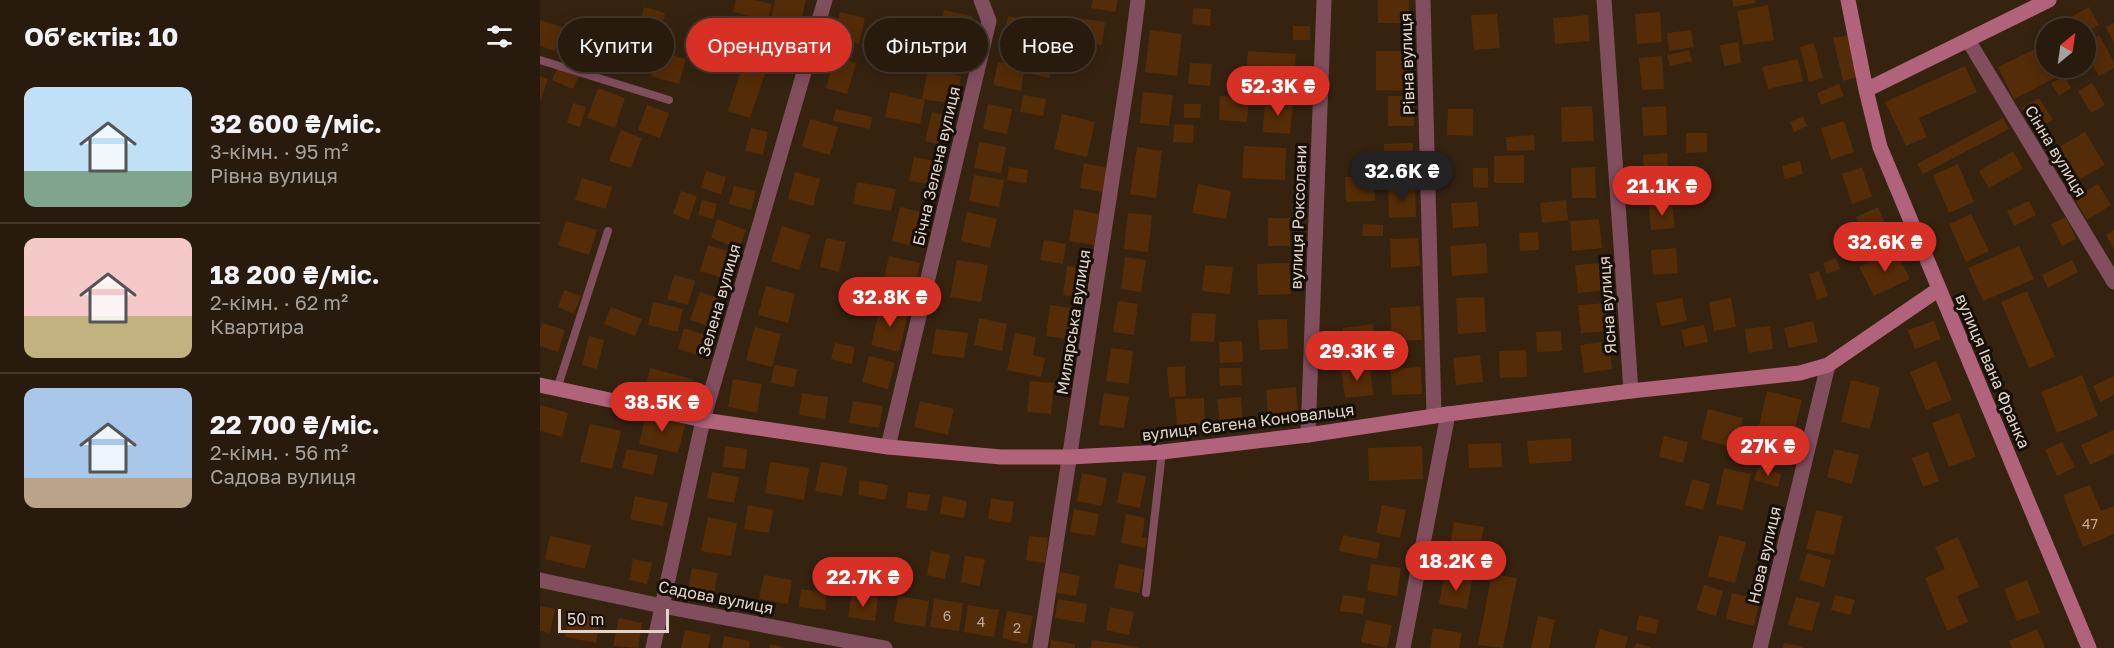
<!DOCTYPE html>
<html lang="uk">
<meta charset="utf-8">
<style>
:root{--surface:#281a0c;--page:#302315;--text:#f1f3f6;--muted:#a5a19d;--line:#44382d;--accent:#d93025}
body{margin:0;font-family:"Golos Text",sans-serif;background:var(--page);color:var(--text);height:100vh;display:flex;flex-direction:column;font-size:22px;white-space:nowrap}
*{box-sizing:border-box;margin:0}
p{font-size:20px;color:var(--muted)}
.icon{flex:none;width:33px;height:33px;fill:none;stroke:currentColor;stroke-width:2;stroke-linecap:round;stroke-linejoin:round}
.map{position:relative;flex:1;overflow:hidden}
.sheet{display:flex;flex-direction:column;background:var(--surface);width:540px}
.sheet>*{flex:none}
.hud{position:absolute;left:18px;top:18px;width:570px;height:54px;display:flex;gap:12px}
.needle{width:39px;rotate:29deg}
.tools{position:absolute;left:1496px;top:18px;display:grid;gap:12px}
.tools a{display:grid;place-items:center;width:60px;height:60px;border-radius:50%;background:var(--surface);box-shadow:0 3px 15px #0003,0 0 0 2px var(--line);font-size:30px}
.scale{position:absolute;left:18px;bottom:15px;width:111px;box-sizing:border-box;padding-left:6px;border:3px solid #e0d4c8;border-top:0;font-size:16px;line-height:21px;white-space:nowrap;color:#e0d4c8;-webkit-text-stroke:4px #160f07;paint-order:stroke}
.price{position:absolute;translate:-50% -51px;padding:0 14px;border-radius:21px;background:var(--accent);color:#fff;font-size:20px;line-height:39px;filter:drop-shadow(0 2px 3px #0008)}
.price::after{content:'';position:absolute;left:50%;top:36px;width:18px;height:14px;margin-left:-9px;background:inherit;clip-path:polygon(0 0,100% 0,50% 100%)}
.price.selected{background:#222;color:#fff}
ul{padding:0;list-style:none}
li{display:flex;align-items:center;gap:18px;height:150px;padding:0 24px}
li+li{border-top:2px solid var(--line)}
li span{display:grid;place-items:center;flex:none;width:168px;height:120px;border-radius:12px;color:#555}
li>.icon{margin-inline-start:auto}
span .icon{width:72px;height:72px;fill:#fffc;stroke-width:1}
li b{font-size:26px}
h2{display:flex;justify-content:space-between;align-items:center;height:72px;padding:0 24px;font-size:26px}
.tag{padding:0 21px;border-radius:27px;background:var(--surface);box-shadow:0 3px 15px #0003,0 0 0 2px var(--line);font-size:21px;line-height:54px}
.tag.selected{background:var(--accent);color:#fff}
main{display:flex;flex:1;min-height:0}
.map>svg:first-child{display:block}
</style>
<main>
<section class="sheet">
<h2>Об’єктів: 10<svg class="icon" aria-label="filters" viewBox="0 0 24 24"><path d="M4 7h16M4 17h16"/><circle cx="9" cy="7" r="2"/><circle cx="15" cy="17" r="2"/></svg></h2>
<ul>
<li><span style="background:linear-gradient(#bfe0f5 70%,#7fa58c 0)"><svg class="icon" aria-label="home" viewBox="0 0 24 24"><path d="M3 11l9-7 9 7M6 9v11h12V9"/></svg></span><div><b>32 600 ₴/міс.</b><p>3-кімн. · 95 m²</p><p>Рівна вулиця</p></div></li>
<li><span style="background:linear-gradient(#f6c9c9 65%,#c2b280 0)"><svg class="icon" aria-label="home" viewBox="0 0 24 24"><path d="M3 11l9-7 9 7M6 9v11h12V9"/></svg></span><div><b>18 200 ₴/міс.</b><p>2-кімн. · 62 m²</p><p>Квартира</p></div></li>
<li><span style="background:linear-gradient(#a9c7e8 75%,#b9a48a 0)"><svg class="icon" aria-label="home" viewBox="0 0 24 24"><path d="M3 11l9-7 9 7M6 9v11h12V9"/></svg></span><div><b>22 700 ₴/міс.</b><p>2-кімн. · 56 m²</p><p>Садова вулиця</p></div></li>
</ul>
</section>
<div class="map">
<svg width="1574" height="648" viewBox="0 0 1574 648">
<rect width="100%" height="100%" fill="#352310"/>
<!-- building -->
<path fill="#542c07" d="M196 0H214L232 4 228 20 193 12Z
M235 0H266L258 34 229 27Z
M553 0H578L575 12 551 8Z
M838 0H869V23H838Z
M1192 0H1215V3L1193 7Z
M1228 5 1234 40 1203 45 1197 11Z
M104 7 125 13 115 52 94 47Z
M1549 7 1559 25 1545 33V28H1538L1531 17Z
M653 8 671 9 670 26 652 24Z
M404 10 432 16 427 38 399 33Z
M300 12 325 18 319 44 293 37Z
M1120 12 1122 42 1097 44 1095 14Z
M957 14 960 48 934 50 931 15Z
M1048 15 1050 41 1015 44 1013 18Z
M468 16 492 21 487 49 463 44Z
M538 18 565 22 562 45 534 41Z
M0 20 22 27 15 51 0 46Z
M1574 23V43L1566 27Z
M753 26H770V40H753Z
M610 30 642 34 637 76 605 72Z
M1151 30 1154 47 1129 51 1127 33Z
M337 33 354 37 347 64 330 60Z
M185 34 204 40 196 67 177 62Z
M1310 35 1319 77 1303 81 1293 38Z
M1559 35 1574 62V68L1559 76 1545 51V43Z
M58 39 89 46 84 69 53 62Z
M231 40 257 47 250 72 224 65Z
M1198 42 1201 63 1184 66 1180 45Z
M1274 43 1283 78 1269 82 1260 47Z
M1499 47 1506 61V68H1509L1515 78 1474 99 1458 67Z
M1149 50 1152 61 1130 66 1127 55Z
M119 51 146 59 139 84 111 76Z
M708 51 756 54 754 84 706 81Z
M836 51H873V91L836 90Z
M1122 56 1124 89 1102 90 1099 58Z
M295 57 316 63 307 94 286 88Z
M1258 59 1263 81 1228 89 1222 67Z
M495 60 512 64 509 78 492 74Z
M458 62 485 67 481 91 453 85Z
M650 63 672 64 670 86 648 84Z
M203 64 226 71 210 118 188 111Z
M1425 66 1437 92 1379 118 1387 137 1366 146 1345 102Z
M18 67 39 76 33 89 12 80Z
M388 70 421 76 416 104 382 99Z
M0 76 8 79 0 102Z
M1524 76 1531 88 1519 96 1511 83Z
M1552 83 1565 105 1551 113 1538 91Z
M1299 84 1304 96 1281 105 1277 93Z
M58 88 85 98 75 128 47 118Z
M350 92 385 100 380 124 345 117Z
M603 92 633 95 629 126 600 123Z
M483 95 506 99 503 116 480 112Z
M680 96 709 98 707 122 679 120Z
M848 96H873L874 126H848Z
M1499 98 1513 120 1496 130 1482 108Z
M725 99 753 102 750 134 723 132Z
M33 103 46 107 40 127 27 123Z
M448 104 472 109 467 134 443 129Z
M644 104H661L660 118H644Z
M107 105 129 113 120 138 98 130Z
M1052 106 1054 141 1022 142 1021 107Z
M1126 106 1127 135 1103 136 1102 107Z
M296 109 332 117 330 129 293 121Z
M908 109H933V136L907 135Z
M392 112 412 117 405 146 385 141Z
M522 114 555 122 547 157 514 149Z
M1263 116 1267 126 1254 132 1250 122Z
M1463 118 1469 129 1383 174 1377 164Z
M270 119 298 127 290 155 262 147Z
M1304 121 1314 152 1291 160 1281 128Z
M634 124 654 125 653 143 633 142Z
M211 128 228 132 223 155 205 151Z
M81 130 102 138 91 168 69 161Z
M1545 132 1565 165 1533 183 1514 150Z
M1146 133H1167V152L1146 153Z
M994 135 995 150 967 151 966 137Z
M439 142 466 147 461 173 434 168Z
M873 143 874 178 845 180 844 144Z
M704 146 746 148 745 180 702 178Z
M597 147 622 151 616 198 590 194Z
M1473 151 1483 169 1449 188 1439 171Z
M1127 153 1129 182 1105 184 1103 155Z
M984 155V183H954V156Z
M374 157 401 162 397 185 369 181Z
M1260 161 1263 174 1245 179 1242 166Z
M544 163 568 168 563 192 540 188Z
M1418 164 1434 202 1409 213 1393 175Z
M469 167 488 170 486 183 467 180Z
M1055 167 1056 198H1032L1031 168Z
M1322 167 1332 197 1312 204 1302 174Z
M933 168H948V188L933 187Z
M166 171 186 177 181 194 161 188Z
M255 172 280 179 273 206 248 199Z
M434 175 464 180 459 207 429 201Z
M833 175 835 201 806 202 805 177Z
M42 178 72 187 66 209 35 200Z
M317 182 356 189 351 211 313 204Z
M658 184 691 191 686 219 652 213Z
M1558 184 1571 205 1547 220 1534 198Z
M194 186 216 191 211 210 189 204Z
M875 187 876 217 849 218 848 188Z
M141 191 157 196 149 220 133 214Z
M162 200 177 204 173 219 158 215Z
M1026 200 1028 220 1002 223 1000 203Z
M1489 201 1496 215 1474 226 1467 211Z
M937 202 939 226 913 228 911 203Z
M1132 203 1135 228 1111 230 1109 205Z
M360 207 390 214 381 248 352 241Z
M1338 207 1349 232 1326 242 1316 217Z
M534 209 559 214 554 245 529 241Z
M427 212 457 219 450 248 421 241Z
M588 213 612 215 608 252 584 249Z
M1431 214 1449 251 1426 262 1409 224Z
M1526 217 1536 239 1522 246 1511 224Z
M728 218H750V246H728Z
M177 219 206 230 199 249 171 238Z
M1059 219 1062 248 1032 251 1030 221Z
M26 221 57 230 49 255 18 245Z
M823 224 843 225V236H822Z
M242 226 270 235 259 270 231 261Z
M1574 230V249L1566 235Z
M998 232 999 250 980 251 979 233Z
M286 238 306 242 299 272 280 267Z
M878 238 880 266 851 268 850 239Z
M504 240 526 244 523 264 500 260Z
M946 243 948 273 912 276 910 246Z
M168 245 197 254 189 280 160 271Z
M1479 246 1494 279 1443 301 1428 268Z
M1136 248 1138 273 1113 275 1111 250Z
M1355 249 1370 279 1334 296 1319 267Z
M349 256 380 263 374 290 343 283Z
M585 257 606 260 601 292 581 289Z
M1296 258 1300 269 1287 274 1283 263Z
M417 260 448 265 441 302 410 297Z
M1532 260 1538 272 1508 288 1502 275Z
M749 263 751 294 718 295 717 264Z
M1063 263 1066 290 1038 293 1035 265Z
M665 265 693 267 690 294 662 291Z
M527 266 552 269 548 298 523 295Z
M1279 271 1288 296 1277 300 1269 274Z
M134 275 155 281 148 305 127 299Z
M226 286 255 294 248 323 218 315Z
M24 290 41 296 34 314 18 307Z
M1487 291 1515 357 1489 368 1461 302Z
M160 292 184 300 175 328 150 320Z
M944 297 946 332 918 334 916 298Z
M1142 298 1147 321 1121 326 1116 303Z
M1191 298 1196 327 1174 331 1169 302Z
M578 301 598 304 594 335 573 332Z
M113 302 143 309 138 332 108 325Z
M1067 303 1069 331 1041 333 1038 305Z
M341 304 369 311 359 352 331 345Z
M510 305 544 310 540 341 506 336Z
M880 306 882 340 852 341 850 308Z
M71 307 102 319 95 336 64 324Z
M652 313 676 314 674 342 650 341Z
M439 318 467 324 462 351 434 345Z
M747 319 748 349 720 350 718 320Z
M1273 321 1278 342 1249 348 1244 328Z
M1394 321 1401 339 1375 349 1368 330Z
M2 323 25 330 18 352 0 346V330Z
M833 324 836 349 806 352 803 328Z
M1164 325 1168 342 1145 347 1141 330Z
M1230 326 1233 349 1208 353 1205 329Z
M215 327 241 334 232 367 206 360Z
M144 328 172 337 166 358 138 349Z
M396 329 428 333 424 358 392 354Z
M1021 331 1022 351 997 352 996 332Z
M475 333 496 337 493 355 505 358 501 377 467 370Z
M49 336 64 340 57 369 42 365Z
M702 341 703 362 680 363 679 342Z
M1069 341 1072 369 1044 373 1040 345Z
M295 343 315 347 312 364 291 359Z
M571 348 593 351 589 384 566 381Z
M986 350 987 377 960 378 959 351Z
M940 355 943 382 916 385 913 358Z
M329 356 355 363 348 389 322 382Z
M1396 361 1412 400 1386 410 1370 372Z
M234 365 257 369 254 387 231 383Z
M645 366 646 396 629 397 627 367Z
M830 366 833 395 805 398 801 369Z
M881 367 882 394 852 395 851 369Z
M110 368 153 379 148 397 106 386Z
M679 368H701L702 385 680 386Z
M1542 375 1558 416 1517 433 1501 392Z
M1574 376V395L1560 402 1553 386Z
M193 379 222 384 217 413 188 407Z
M1311 380 1340 387 1330 429 1301 422Z
M490 381 514 383 511 414 487 412Z
M756 387 758 414 728 417 726 390Z
M1227 391 1262 400 1253 435 1219 426Z
M262 393 288 397 285 419 259 415Z
M564 393 589 397 584 428 559 425Z
M701 397 703 423 680 425 677 399Z
M664 398 665 427 637 429 635 399Z
M313 401 343 406 339 428 309 423Z
M380 401 414 409 408 435 374 427Z
M0 405 28 413 22 437 0 431Z
M1168 409 1203 418 1196 448 1161 439Z
M106 413 146 422 138 453 99 444Z
M1419 413 1436 457 1409 467 1392 423Z
M50 424 81 431 72 469 40 462Z
M1574 430V454L1550 465 1541 445Z
M1124 436 1148 442 1143 463 1119 457Z
M1031 438 1032 461 989 464 987 441Z
M1522 442 1535 467 1517 476 1505 450Z
M961 443 962 467 929 468 928 444Z
M185 446 207 449 205 469 183 467Z
M882 446 883 479 829 481 828 448Z
M87 449 118 455 113 475 82 468Z
M1294 449 1319 455 1312 484 1287 477Z
M1388 452 1399 481 1383 487 1372 458Z
M230 462 269 468 264 500 225 493Z
M281 462 308 467 302 496 275 491Z
M1184 468 1211 474 1203 510 1176 504Z
M1218 468 1241 474 1238 487 1214 480Z
M172 472 199 477 194 503 167 498Z
M583 472 606 476 600 508 577 503Z
M542 473 567 478 562 506 537 501Z
M1152 479 1170 484 1163 510 1145 505Z
M320 480 348 485 345 500 318 495Z
M1550 485 1561 511 1574 506V534L1543 547 1523 495Z
M368 492 390 495 387 511 366 508Z
M95 496 128 503 123 526 90 519Z
M403 496 427 501 424 518 400 514Z
M451 498 474 502 471 523 448 519Z
M208 505 233 510 229 533 204 529Z
M842 505 866 510 860 538 836 533Z
M534 509 559 514 555 536 530 532Z
M1276 510 1303 516 1294 555 1266 549Z
M586 514 605 518 602 537 607 538 605 548 581 543Z
M168 517 197 523 191 556 161 551Z
M914 522 944 527 939 550 910 545Z
M803 535 840 543 837 559 799 551Z
M1179 535 1206 542 1195 583 1168 576Z
M10 536 51 545 45 569 5 559Z
M489 536 508 538 505 563 486 560Z
M1418 537 1439 587 1417 596 1428 622 1407 631 1385 578 1405 569 1395 547Z
M391 551 410 555 405 579 387 575Z
M1267 553 1291 560 1284 587 1259 580Z
M425 556 445 559 440 586 421 582Z
M93 559 112 563 107 584 89 580Z
M579 564 604 569 599 593 574 588Z
M831 564 861 568 857 596 827 591Z
M152 568 178 573 173 597 147 592Z
M520 572 540 576 536 596 516 593Z
M952 574 977 578 963 648 938 645Z
M224 575 252 580 248 604 219 599Z
M904 576 932 580 927 609 899 604Z
M1487 580 1500 613 1477 621 1464 589Z
M1164 585 1183 591 1176 616 1156 610Z
M261 589 287 593 285 610 259 607Z
M1192 593 1220 600 1214 626 1186 619Z
M312 594 338 598 335 621 308 617Z
M803 595 825 598 823 614 800 611Z
M1295 595 1315 600 1310 615 1291 610Z
M358 596 389 601 385 627 354 622Z
M1256 597 1280 603 1272 631 1248 625Z
M394 599 423 603 419 631 390 627Z
M518 599 547 604 544 623 515 618Z
M428 605 459 610 454 637 424 632Z
M0 606 15 609 10 633 0 631Z
M570 607 594 612 589 635 566 630Z
M467 611 493 616 487 644 462 638Z
M30 612 61 618 56 643 25 637Z
M1099 615 1119 620 1116 634 1096 630Z
M998 616 1015 620 1009 648H991Z
M79 618 102 623 98 648 73 646Z
M826 620 852 625 847 648 821 642Z
M893 628 922 633 919 648H890Z
M1060 629 1088 637 1085 648H1055Z
M1497 629 1505 648H1472L1469 641Z
M145 630 171 635 168 648H141Z
M184 636 210 641 209 648H182Z
M511 640 535 644V648H510Z
M552 640 599 647V648H551Z
M1096 643 1110 647V648H1094Z
M1244 643 1264 647 1263 648H1243Z
M230 644 243 647V648H229Z"/>
<g fill="none" stroke-linecap="round" stroke-linejoin="round">
<!-- lane -->
<path stroke="#804e5d" stroke-width="8" d="M0 60 129 100
M17 389 68 231
M606 593 622 452"/>
<!-- street -->
<path stroke="#804e5d" stroke-width="15" d="M883 0 894 416
M1064 0 1091 391
M1428 40 1574 282
M768 435 784 0
M348 447 449 21 441 0
M0 580 122 606 345 648
M113 648 163 420 285 0
M500 648 590 63 598 0
M863 648 908 414
M1220 648 1288 365"/>
<!-- secondary -->
<path stroke="#b1637b" stroke-width="15" d="M1308 0 1326 90 1340 147 1549 648
M1326 90 1509 0
M0 385 163 420 348 447 461 457H530L622 452 768 435 908 414 1091 391 1260 373 1288 365 1399 289"/>
</g>
<g text-anchor="middle" dominant-baseline="central" stroke-width="6" stroke-linejoin="round" paint-order="stroke">
<!-- number labels -->
<g font-size="14" fill="#bdaa98">
<text x="1550" y="523">47</text>
<text x="407" y="615">6</text>
<text x="441" y="621">4</text>
<text x="477" y="627">2</text>
</g>
<!-- street labels -->
<g font-size="16" fill="#e0d4c8" stroke="#160f07">
<text transform="translate(867 64) rotate(-92)">Рівна вулиця</text>
<text transform="translate(1516 151) rotate(59)">Сінна вулиця</text>
<text transform="translate(396 166) rotate(-77)">Бічна Зелена вулиця</text>
<text transform="translate(758 217) rotate(-88)">вулиця Роксолани</text>
<text transform="translate(179 300) rotate(-74)">Зелена вулиця</text>
<text transform="translate(1067 305) rotate(-94)">Ясна вулиця</text>
<text transform="translate(533 322) rotate(-81)">Милярська вулиця</text>
<text transform="translate(1453 371) rotate(67)">вулиця Івана Франка</text>
<text transform="translate(708 422) rotate(-7)">вулиця Євгена Коновальця</text>
<text transform="translate(1224 555) rotate(-77)">Нова вулиця</text>
<text transform="translate(176 597) rotate(11)">Садова вулиця</text>
</g>
</g>
</svg>
<div class="tools">
<a><svg class="needle" viewBox="-14 -14 28 28"><path d="M0-13l5 13h-10z" fill="#e53935"/><path d="M0 13l5-13h-10z" fill="#a5a19d"/></svg></a>
</div>
<div class="scale">50 m</div>
<b class="price" style="left:738px;top:117px">52.3K ₴</b>
<b class="price selected" style="left:862px;top:202px">32.6K ₴</b>
<b class="price" style="left:1122px;top:217px">21.1K ₴</b>
<b class="price" style="left:1345px;top:273px">32.6K ₴</b>
<b class="price" style="left:350px;top:328px">32.8K ₴</b>
<b class="price" style="left:817px;top:382px">29.3K ₴</b>
<b class="price" style="left:122px;top:433px">38.5K ₴</b>
<b class="price" style="left:1228px;top:477px">27K ₴</b>
<b class="price" style="left:916px;top:592px">18.2K ₴</b>
<b class="price" style="left:323px;top:608px">22.7K ₴</b>
<div class="hud">
<a class="tag">Купити</a>
<a class="tag selected">Орендувати</a>
<a class="tag">Фільтри</a>
<a class="tag">Нове</a>
</div>
</div>
</main>
